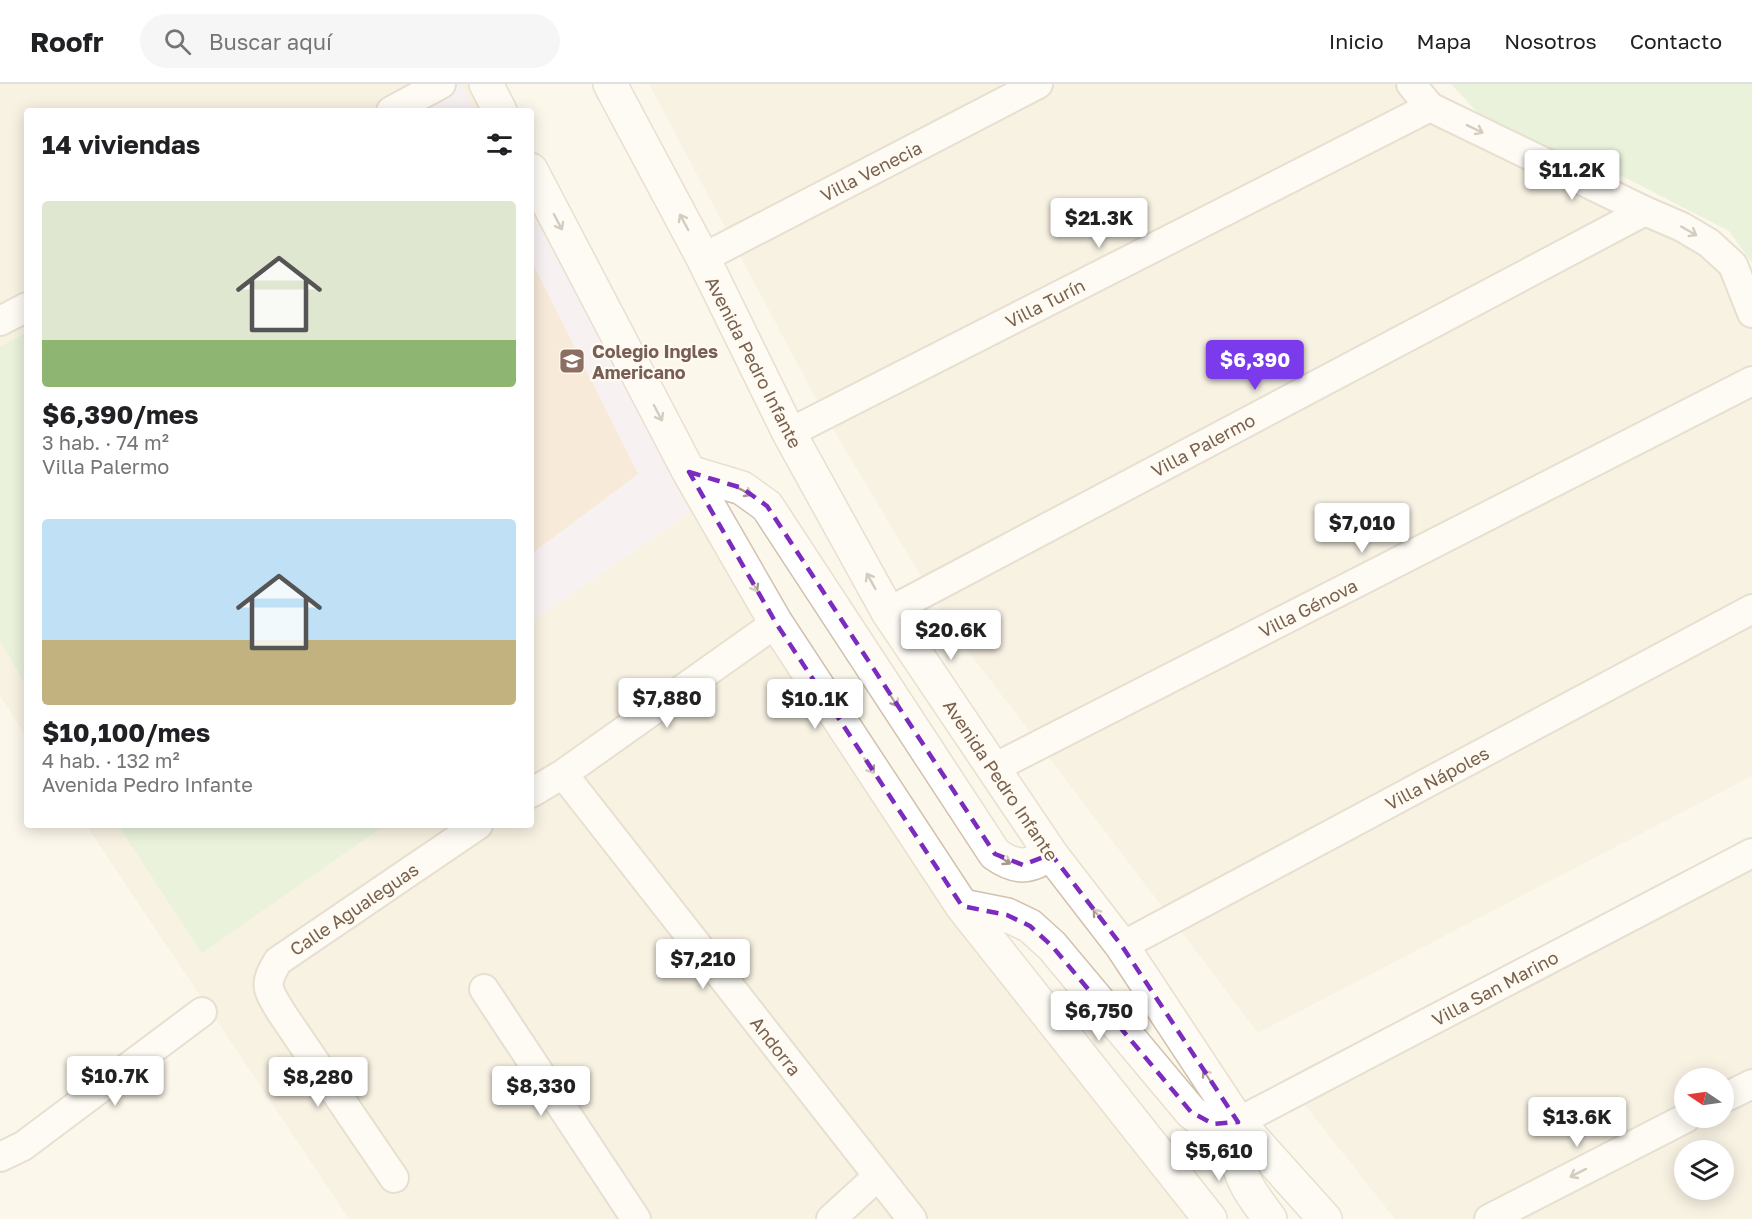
<!DOCTYPE html>
<html lang="es">
<meta charset="utf-8">
<style>
:root{--surface:#fff;--page:#f6f6f6;--text:#202124;--muted:#757577;--line:#e0e0e0;--accent:#7c3aed}
body{margin:0;font-family:"Golos Text",sans-serif;background:var(--page);color:var(--text);height:100vh;display:flex;flex-direction:column;font-size:22px;white-space:nowrap}
*{box-sizing:border-box;margin:0}
p{font-size:20px;color:var(--muted)}
.icon{flex:none;width:33px;height:33px;fill:none;stroke:currentColor;stroke-width:2;stroke-linecap:round;stroke-linejoin:round}
.map{position:relative;flex:1;overflow:hidden}
.panel{position:absolute;left:24px;top:24px;width:510px;height:720px;display:flex;flex-direction:column;background:var(--surface);border-radius:6px;box-shadow:0 3px 15px #0003}
.panel>*{flex:none}
.needle{width:39px;rotate:283deg}
.fabs{position:absolute;left:1674px;top:984px;display:grid;gap:12px}
.fabs a{display:grid;place-items:center;width:60px;height:60px;border-radius:50%;background:var(--surface);box-shadow:0 3px 15px #0003;font-size:30px}
.price{position:absolute;translate:-50% -51px;padding:0 14px;border-radius:6px;background:#fff;color:#222;font-size:20px;line-height:39px;filter:drop-shadow(0 2px 3px #0008)}
.price::after{content:'';position:absolute;left:50%;top:36px;width:18px;height:14px;margin-left:-9px;background:inherit;clip-path:polygon(0 0,100% 0,50% 100%)}
.price.current{background:var(--accent);color:#fff}
ul{padding:0;list-style:none}
li{display:grid;align-content:center;gap:12px;height:318px;padding:0 18px}
li span{display:grid;place-items:center;height:186px;border-radius:6px;color:#555}
li>.icon{margin-inline-start:auto}
span .icon{width:108px;height:108px;fill:#fffc;stroke-width:1}
li b{font-size:26px}
h2{display:flex;justify-content:space-between;align-items:center;height:72px;padding:0 18px;font-size:26px}
header{display:flex;align-items:center;gap:36px;box-sizing:border-box;height:84px;padding:0 30px;background:var(--surface);border-bottom:2px solid var(--line)}
header strong{font-size:28px}
nav{display:flex;gap:33px;margin-inline-start:auto;font-size:21px}
.search{width:420px;height:54px;background:var(--page);display:flex;align-items:center;gap:15px;box-sizing:border-box;padding:0 21px;border-radius:33px;color:var(--muted);font-size:22px}
.map>svg:first-child{display:block}
</style>
<header>
<strong>Roofr</strong>
<div class="search"><svg class="icon" aria-label="search" viewBox="0 0 24 24"><circle cx="10" cy="10" r="6"/><path d="M15 15l6 6"/></svg>Buscar aquí</div>
<nav><a>Inicio</a><a>Mapa</a><a>Nosotros</a><a>Contacto</a></nav>
</header>
<div class="map">
<svg width="1752" height="1135" viewBox="0 0 1752 1135">
<rect width="100%" height="100%" fill="#fcf7eb"/>
<!-- residential -->
<path fill="#f4eada" fill-rule="evenodd" d="M0 0H472L486 27H27V653L0 612Z
M649 0H1400L1732 180 1752 230V692L1258 949 956 551 825 332Z
M531 113 761 550 974 854 1192 1135H349L86 741H531Z
M1752 753V1135H1395L1284 995ZM1684 994H1724V1034H1684ZM1684 1066H1724V1106H1684Z"/>
<!-- education -->
<path fill="#f4e8f9" d="M448 0H462L476 27H398Z
M531 127 694 426 531 538Z"/>
<!-- green -->
<path fill="#d4ebc9" d="M1451 0H1752V179L1729 147 1622 92 1492 44Z
M27 248V603L0 557V263Z
M118 741H385L202 869Z"/>
<!-- building -->
<path fill="#f1dac3" d="M531 176 638 390 531 470Z"/>
<g fill="none" stroke-linecap="round" stroke-linejoin="round">
<defs>
<path id="minor" d="M1411 0 1430 23 1645 127 1682 143 1709 159 1733 181 1752 229
M391 27 441 0
M703 174 1038 0
M0 237 27 223
M789 349 1430 23
M888 528 1645 127
M992 685 1752 297
M563 690 912 1135
M531 709 563 690 776 539
M1122 862 1752 525
M484 905 636 1135
M1724 1014 1752 1000
M1238 1038 1752 769
M0 1073 23 1062 202 928
M394 1094 281 928C267 904 263 902 278 877L478 741
M831 1135 878 1092
M1489 1135 1686 1034"/>
<path id="secondary" d="M486 0 500 27
M610 0 703 174 789 349 888 528 1051 770 1122 862 1238 1038 1325 1135
M531 86 689 388 776 539 962 822 1210 1135
M689 388 742 404 767 422 995 770C1018 786 1028 783 1051 770
M962 822 1007 831 1030 842 1052 862 1191 1028C1208 1042 1218 1040 1238 1038 1238 1050 1236 1064 1238 1077 1242 1099 1257 1117 1270 1135"/>
</defs>
<!-- minor casing -->
<use href="#minor" stroke="#cfc0b0" stroke-width="32"/>
<!-- secondary casing -->
<use href="#secondary" stroke="#d2c1ae" stroke-width="36"/>
<!-- minor -->
<use href="#minor" stroke="#fff" stroke-width="28"/>
<!-- secondary -->
<use href="#secondary" stroke="#fff" stroke-width="33"/>
</g>
<!-- one-way arrows -->
<defs><path id="oneway-shaft" d="M-6 0H5M1.5-3L5.5 0L1.5 3" fill="none" stroke-width="1.6" stroke-linecap="round" stroke-linejoin="round" transform="scale(1.5)"/></defs>
<g stroke="#a7988c">
<use href="#oneway-shaft" transform="translate(1475 45) rotate(26)"/>
<use href="#oneway-shaft" transform="translate(558 138) rotate(62)"/>
<use href="#oneway-shaft" transform="translate(684 138) rotate(-118)"/>
<use href="#oneway-shaft" transform="translate(1689 147) rotate(30)"/>
<use href="#oneway-shaft" transform="translate(658 329) rotate(62)"/>
<use href="#oneway-shaft" transform="translate(744 407) rotate(27)"/>
<use href="#oneway-shaft" transform="translate(871 497) rotate(-119)"/>
<use href="#oneway-shaft" transform="translate(753 500) rotate(60)"/>
<use href="#oneway-shaft" transform="translate(893 615) rotate(57)"/>
<use href="#oneway-shaft" transform="translate(869 682) rotate(57)"/>
<use href="#oneway-shaft" transform="translate(1003 775) rotate(33)"/>
<use href="#oneway-shaft" transform="translate(1099 832) rotate(-128)"/>
<use href="#oneway-shaft" transform="translate(1208 993) rotate(-123)"/>
<use href="#oneway-shaft" transform="translate(1578 1089) rotate(153)"/>
</g>
<!-- marked area -->
<path d="M0 0H1752V1135H0ZM689 388 742 404 767 422 995 770 1023 781 1051 770 1122 862 1238 1038 1213 1040 1191 1028 1052 862 1030 842 1007 831 962 822 776 539Z" fill="#fcf7eb" fill-opacity=".55" fill-rule="evenodd"/>
<path fill="none" stroke="#7b2cbf" stroke-width="4.5" stroke-dasharray="12 8" stroke-linejoin="round" d="M689 388 742 404 767 422 995 770 1023 781 1051 770 1122 862 1238 1038 1213 1040 1191 1028 1052 862 1030 842 1007 831 962 822 776 539Z"/>
<!-- icons -->
<defs>
<symbol id="school-square" viewBox="-11 -11 22 22"><rect x="-9" y="-9" width="18" height="18" rx="4" fill="#8d6e63" stroke="#fffbf2"/><path d="M0-5L7-2L0 1L-7-2ZM-4 1L0 2.5L4 1V4Q0 6-4 4Z" fill="#fff"/></symbol>
</defs>
<g fill-rule="evenodd">
<use href="#school-square" x="557" y="262" width="30" height="30"/>
</g>
<g text-anchor="middle" dominant-baseline="central" stroke-width="4.5" stroke-linejoin="round" paint-order="stroke">
<!-- street labels -->
<g font-size="18" fill="#78614e" stroke="#fffbf2">
<text transform="translate(871 87) rotate(-27)">Villa Venecia</text>
<text transform="translate(1045 219) rotate(-27)">Villa Turín</text>
<text transform="translate(754 278) rotate(63)">Avenida Pedro Infante</text>
<text transform="translate(1203 361) rotate(-28)">Villa Palermo</text>
<text transform="translate(1308 524) rotate(-27)">Villa Génova</text>
<text transform="translate(1437 694) rotate(-28)">Villa Nápoles</text>
<text transform="translate(1001 696) rotate(56)">Avenida Pedro Infante</text>
<text transform="translate(354 825) rotate(-34)">Calle Agualeguas</text>
<text transform="translate(1495 904) rotate(-28)">Villa San Marino</text>
<text transform="translate(776 962) rotate(52)">Andorra</text>
</g>
<!-- education labels -->
<g font-size="18" font-weight="bold" fill="#785e54" stroke="#fffbf2" text-anchor="start">
<text x="592" y="267">Colegio Ingles<tspan x="592" dy="21">Americano</tspan></text>
</g>
</g>
</svg>
<div class="fabs">
<a><svg class="needle" viewBox="-14 -14 28 28"><path d="M0-13l5 13h-10z" fill="#e53935"/><path d="M0 13l5-13h-10z" fill="#757577"/></svg></a>
<a><svg class="icon" aria-label="layers" viewBox="0 0 24 24"><path d="M12 4l9 5-9 5-9-5zM3 14l9 5 9-5"/></svg></a>
</div>
<b class="price" style="left:1572px;top:117px">$11.2K</b>
<b class="price" style="left:1099px;top:165px">$21.3K</b>
<b class="price current" style="left:1255px;top:307px">$6,390</b>
<b class="price" style="left:1362px;top:470px">$7,010</b>
<b class="price" style="left:951px;top:577px">$20.6K</b>
<b class="price" style="left:667px;top:645px">$7,880</b>
<b class="price" style="left:815px;top:646px">$10.1K</b>
<b class="price" style="left:703px;top:906px">$7,210</b>
<b class="price" style="left:1099px;top:958px">$6,750</b>
<b class="price" style="left:115px;top:1023px">$10.7K</b>
<b class="price" style="left:318px;top:1024px">$8,280</b>
<b class="price" style="left:541px;top:1033px">$8,330</b>
<b class="price" style="left:1577px;top:1064px">$13.6K</b>
<b class="price" style="left:1219px;top:1098px">$5,610</b>
<section class="panel">
<h2>14 viviendas<svg class="icon" aria-label="filters" viewBox="0 0 24 24"><path d="M4 7h16M4 17h16"/><circle cx="9" cy="7" r="2"/><circle cx="15" cy="17" r="2"/></svg></h2>
<ul>
<li><span style="background:linear-gradient(#dfe7d0 75%,#8fb573 0)"><svg class="icon" aria-label="home" viewBox="0 0 24 24"><path d="M3 11l9-7 9 7M6 9v11h12V9"/></svg></span><div><b>$6,390/mes</b><p>3 hab. · 74 m²</p><p>Villa Palermo</p></div></li>
<li><span style="background:linear-gradient(#bfe0f5 65%,#c2b280 0)"><svg class="icon" aria-label="home" viewBox="0 0 24 24"><path d="M3 11l9-7 9 7M6 9v11h12V9"/></svg></span><div><b>$10,100/mes</b><p>4 hab. · 132 m²</p><p>Avenida Pedro Infante</p></div></li>
</ul>
</section>
</div>
